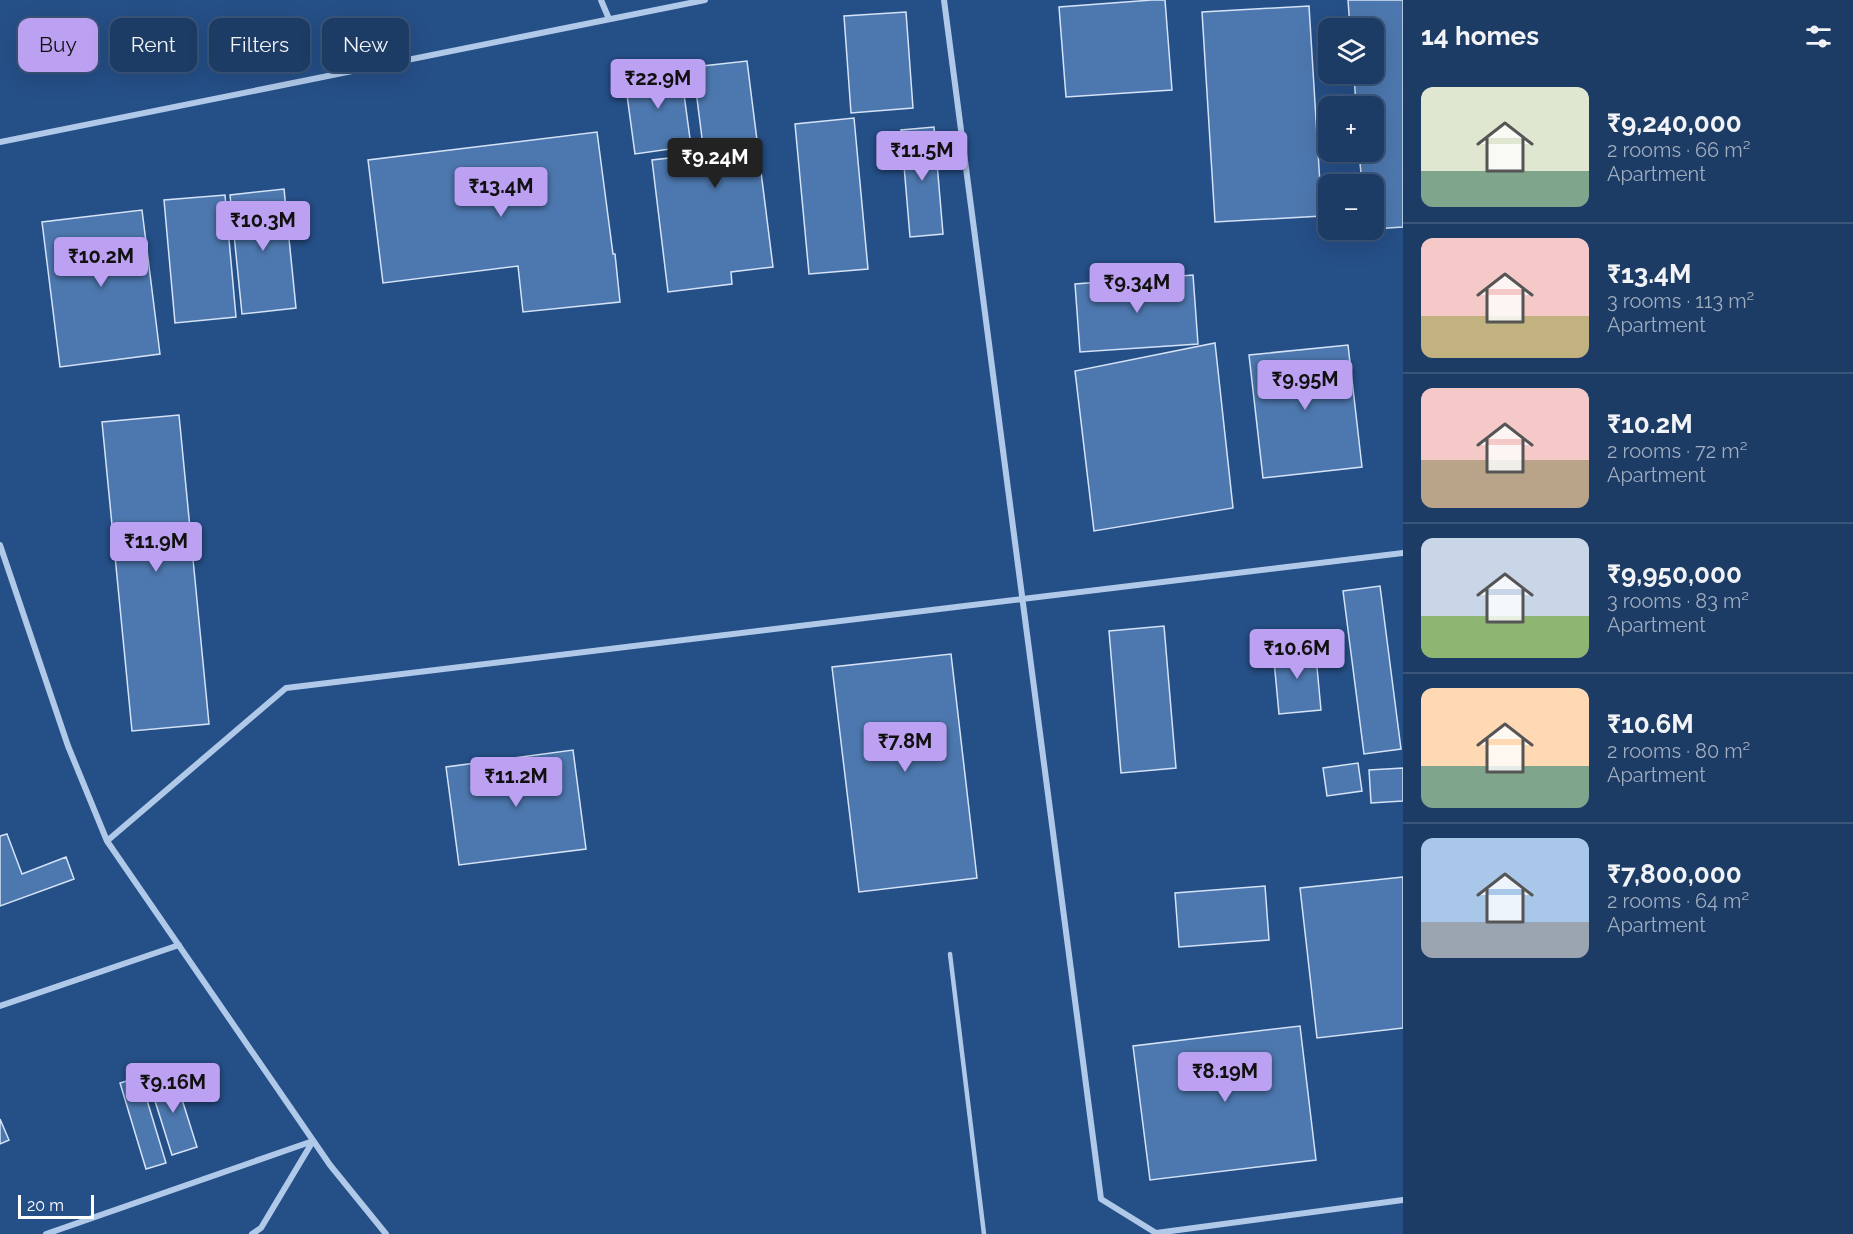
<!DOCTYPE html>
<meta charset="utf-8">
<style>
:root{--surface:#1c3b65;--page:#29466e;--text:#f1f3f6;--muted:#a0adbf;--line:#3a5579;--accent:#bca0f2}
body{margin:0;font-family:Raleway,sans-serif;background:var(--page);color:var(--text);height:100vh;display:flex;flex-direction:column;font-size:22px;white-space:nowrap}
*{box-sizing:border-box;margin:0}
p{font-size:20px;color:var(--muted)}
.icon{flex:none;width:33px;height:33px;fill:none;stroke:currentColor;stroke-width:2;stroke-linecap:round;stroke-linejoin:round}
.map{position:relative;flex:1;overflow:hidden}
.drawer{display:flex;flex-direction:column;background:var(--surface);width:450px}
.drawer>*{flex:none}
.guide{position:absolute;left:18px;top:18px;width:570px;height:54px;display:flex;gap:12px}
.fabs{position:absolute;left:1318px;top:18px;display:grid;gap:12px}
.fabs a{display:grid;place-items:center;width:66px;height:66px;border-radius:12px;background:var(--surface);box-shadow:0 6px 24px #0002,0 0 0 2px var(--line);font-size:30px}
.scale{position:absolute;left:18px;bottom:15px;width:76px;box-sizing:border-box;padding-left:6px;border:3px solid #fff;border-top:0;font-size:16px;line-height:21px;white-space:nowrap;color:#fff;-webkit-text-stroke:4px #254f87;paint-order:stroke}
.price{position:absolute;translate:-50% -51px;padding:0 14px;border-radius:6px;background:var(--accent);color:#111;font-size:20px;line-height:39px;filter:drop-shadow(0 2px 3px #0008)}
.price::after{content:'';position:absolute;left:50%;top:36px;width:18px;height:14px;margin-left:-9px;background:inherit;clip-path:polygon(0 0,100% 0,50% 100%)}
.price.on{background:#222;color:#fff}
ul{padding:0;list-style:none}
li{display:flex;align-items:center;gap:18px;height:150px;padding:0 18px}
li+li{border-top:2px solid var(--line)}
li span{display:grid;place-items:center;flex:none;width:168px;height:120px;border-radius:12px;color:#555}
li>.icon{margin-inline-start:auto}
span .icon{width:72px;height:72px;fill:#fffc;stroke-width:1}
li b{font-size:26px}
h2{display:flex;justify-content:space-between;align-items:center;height:72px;padding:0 18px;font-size:26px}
.tag{padding:0 21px;border-radius:12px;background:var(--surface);box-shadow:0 6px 24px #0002,0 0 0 2px var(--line);font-size:21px;line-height:54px}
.tag.on{background:var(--accent);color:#111}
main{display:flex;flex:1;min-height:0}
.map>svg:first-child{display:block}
</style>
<main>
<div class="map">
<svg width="1403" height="1234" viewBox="0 0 1403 1234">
<rect width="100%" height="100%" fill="#254f87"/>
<!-- building -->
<path fill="#4d78af" stroke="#d4e3f7" stroke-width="1.5" d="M1152 0H1165L1172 90 1066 97 1059 7Z
M1348 0H1403V227L1374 229V184H1362L1359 152H1374V106H1356L1354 74H1374V28H1350Z
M1309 6 1322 216 1215 222 1202 12Z
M906 12 913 108 851 113 844 16Z
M747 61 773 267 731 272 732 284 668 292 652 160 704 154 693 67Z
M680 65 691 146 635 154 624 73Z
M854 118 868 269 809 274 795 124Z
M934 127 943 234 910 237 901 130Z
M597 132 613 254H615L620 302 523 312 518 266 383 283 368 160Z
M284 189 296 308 242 314 230 195Z
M225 195 236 317 175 323 164 200Z
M142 210 160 354 60 367 42 222Z
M1193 275 1198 344 1080 352 1075 284Z
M1215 343 1233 508 1094 531 1075 371Z
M1348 345 1362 467 1263 478 1249 355Z
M179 415 209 724 132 731 102 422Z
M1380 586 1401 749 1364 754 1343 591Z
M1164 626 1176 768 1121 773 1109 631Z
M1315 646 1321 710 1279 714 1273 650Z
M951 654 977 878 859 892 832 667Z
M573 750 586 849 459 865 446 767Z
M1358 763 1362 791 1327 796 1323 768Z
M1403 768V801L1371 803 1369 770Z
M7 834 22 874 66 857 74 879 0 906V836Z
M1403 877V1028L1317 1038 1300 888Z
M1265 886 1269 940 1179 947 1175 893Z
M1300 1026 1316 1160 1150 1180 1133 1046Z
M174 1074 197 1147 172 1155 149 1082Z
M140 1077 166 1163 146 1169 120 1083Z
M0 1119 9 1140 0 1144Z"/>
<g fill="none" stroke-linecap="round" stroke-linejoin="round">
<!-- lane -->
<path stroke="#b0c9e9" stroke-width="4.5" d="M950 954 984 1234"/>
<!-- street -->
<path stroke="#b0c9e9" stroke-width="6" d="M601 0 609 19
M944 0 1101 1199 1156 1233 1403 1200
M0 142 705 0
M0 545 68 746 107 841 330 1165 386 1234
M107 841 286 688 1403 553
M0 1006 179 945
M46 1234 313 1141
M252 1234 261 1228 313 1141"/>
</g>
</svg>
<div class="fabs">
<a><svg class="icon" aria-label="layers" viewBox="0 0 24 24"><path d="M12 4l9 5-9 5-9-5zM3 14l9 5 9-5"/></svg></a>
<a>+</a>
<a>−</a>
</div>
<div class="scale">20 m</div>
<b class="price" style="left:658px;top:110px">₹22.9M</b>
<b class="price" style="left:922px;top:182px">₹11.5M</b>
<b class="price on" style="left:715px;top:189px">₹9.24M</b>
<b class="price" style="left:501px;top:218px">₹13.4M</b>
<b class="price" style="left:263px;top:252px">₹10.3M</b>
<b class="price" style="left:101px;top:288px">₹10.2M</b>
<b class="price" style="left:1137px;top:314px">₹9.34M</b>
<b class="price" style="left:1305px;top:411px">₹9.95M</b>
<b class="price" style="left:156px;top:573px">₹11.9M</b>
<b class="price" style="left:1297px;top:680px">₹10.6M</b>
<b class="price" style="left:905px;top:773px">₹7.8M</b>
<b class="price" style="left:516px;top:808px">₹11.2M</b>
<b class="price" style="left:1225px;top:1103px">₹8.19M</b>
<b class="price" style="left:173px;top:1114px">₹9.16M</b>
<div class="guide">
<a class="tag on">Buy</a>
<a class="tag">Rent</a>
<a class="tag">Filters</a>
<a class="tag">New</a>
</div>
</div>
<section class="drawer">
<h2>14 homes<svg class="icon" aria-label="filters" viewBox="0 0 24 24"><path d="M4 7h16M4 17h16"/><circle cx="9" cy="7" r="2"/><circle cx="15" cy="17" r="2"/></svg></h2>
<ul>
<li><span style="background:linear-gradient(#dfe7d0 70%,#7fa58c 0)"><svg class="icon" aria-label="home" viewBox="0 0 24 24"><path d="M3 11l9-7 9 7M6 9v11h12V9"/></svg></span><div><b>₹9,240,000</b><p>2 rooms · 66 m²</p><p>Apartment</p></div></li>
<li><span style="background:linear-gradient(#f6c9c9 65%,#c2b280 0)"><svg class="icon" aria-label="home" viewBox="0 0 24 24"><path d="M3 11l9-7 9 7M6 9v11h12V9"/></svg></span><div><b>₹13.4M</b><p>3 rooms · 113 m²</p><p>Apartment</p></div></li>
<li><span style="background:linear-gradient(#f6c9c9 60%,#b9a48a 0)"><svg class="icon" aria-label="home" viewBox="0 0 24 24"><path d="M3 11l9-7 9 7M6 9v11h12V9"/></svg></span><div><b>₹10.2M</b><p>2 rooms · 72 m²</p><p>Apartment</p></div></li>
<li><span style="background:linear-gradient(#c9d6e8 65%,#8fb573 0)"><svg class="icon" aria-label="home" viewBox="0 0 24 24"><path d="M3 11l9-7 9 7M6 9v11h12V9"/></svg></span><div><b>₹9,950,000</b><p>3 rooms · 83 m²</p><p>Apartment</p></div></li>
<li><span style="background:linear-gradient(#ffd9b3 65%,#7fa58c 0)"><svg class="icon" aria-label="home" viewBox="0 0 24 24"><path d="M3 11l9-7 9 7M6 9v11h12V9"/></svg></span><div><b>₹10.6M</b><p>2 rooms · 80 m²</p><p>Apartment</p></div></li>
<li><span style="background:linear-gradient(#a9c7e8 70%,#9aa5b1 0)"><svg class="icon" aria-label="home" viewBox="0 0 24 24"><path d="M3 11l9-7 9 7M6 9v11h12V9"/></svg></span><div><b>₹7,800,000</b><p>2 rooms · 64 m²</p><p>Apartment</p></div></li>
</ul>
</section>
</main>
